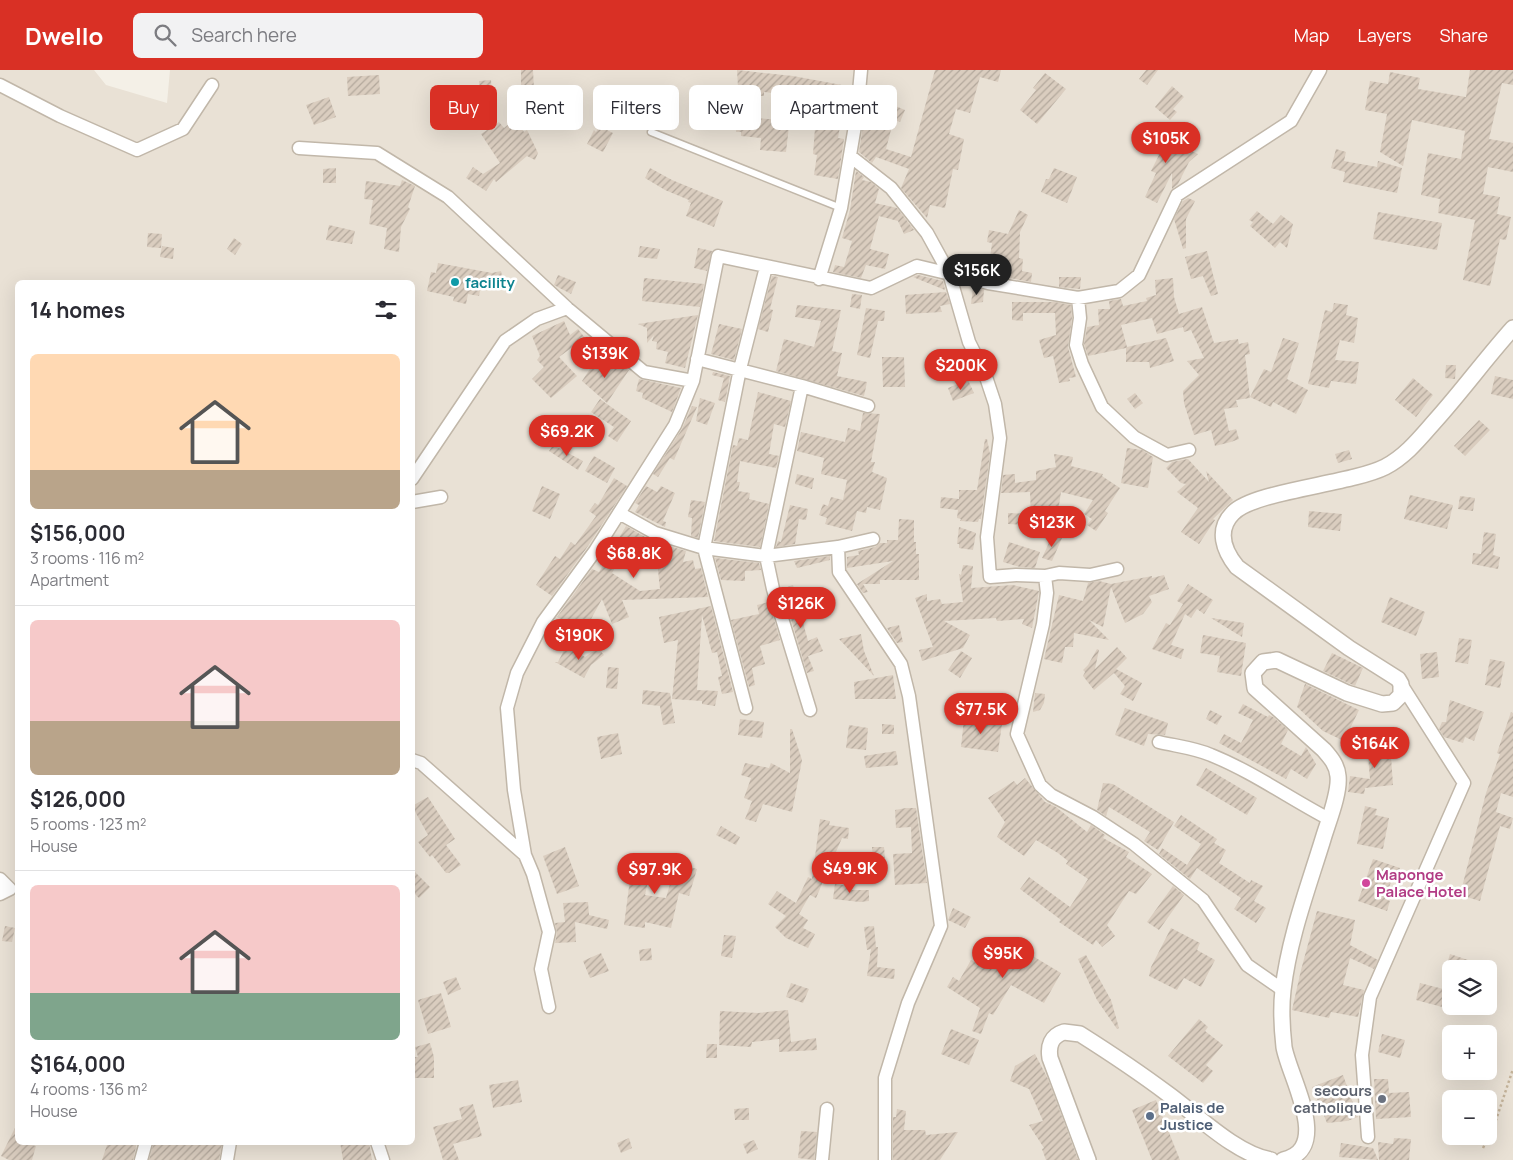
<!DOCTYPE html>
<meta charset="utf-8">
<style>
:root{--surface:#fff;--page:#f2f2f3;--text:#2b2b33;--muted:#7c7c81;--line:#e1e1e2;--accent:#d93025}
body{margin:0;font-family:Manrope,sans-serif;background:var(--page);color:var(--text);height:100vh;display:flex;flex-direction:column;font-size:19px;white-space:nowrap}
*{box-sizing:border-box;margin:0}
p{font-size:16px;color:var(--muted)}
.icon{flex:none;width:28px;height:28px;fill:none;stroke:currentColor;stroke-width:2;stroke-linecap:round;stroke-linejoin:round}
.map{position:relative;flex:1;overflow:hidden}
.side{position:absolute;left:15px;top:210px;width:400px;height:865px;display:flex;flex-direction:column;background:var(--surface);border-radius:8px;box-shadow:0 5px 20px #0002}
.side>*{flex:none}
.guide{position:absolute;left:430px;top:15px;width:475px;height:45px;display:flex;gap:10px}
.controls{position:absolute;left:1442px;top:890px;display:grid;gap:10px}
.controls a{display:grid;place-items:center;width:55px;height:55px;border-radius:8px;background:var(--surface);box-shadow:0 5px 20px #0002;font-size:25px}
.price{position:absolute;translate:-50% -42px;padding:0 11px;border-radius:18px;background:var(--accent);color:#fff;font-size:16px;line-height:32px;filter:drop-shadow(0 1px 2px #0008)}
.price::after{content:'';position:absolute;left:50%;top:30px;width:15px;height:11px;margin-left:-8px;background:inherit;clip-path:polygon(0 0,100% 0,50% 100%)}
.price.on{background:#222;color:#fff}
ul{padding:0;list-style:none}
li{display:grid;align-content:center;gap:10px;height:265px;padding:0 15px}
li+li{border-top:1px solid var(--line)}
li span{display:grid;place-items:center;height:155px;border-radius:8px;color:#555}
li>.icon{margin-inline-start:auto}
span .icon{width:90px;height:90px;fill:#fffc;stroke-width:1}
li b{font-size:21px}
h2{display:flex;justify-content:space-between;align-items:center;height:60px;padding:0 15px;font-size:21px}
.chip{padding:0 18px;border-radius:8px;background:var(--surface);box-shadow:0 5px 20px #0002;font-size:18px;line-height:45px}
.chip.on{background:var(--accent);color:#fff}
header{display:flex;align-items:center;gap:30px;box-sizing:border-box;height:70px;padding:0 25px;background:var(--accent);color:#fff}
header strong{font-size:24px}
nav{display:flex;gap:28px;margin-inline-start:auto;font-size:18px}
.search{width:350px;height:45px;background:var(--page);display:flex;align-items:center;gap:12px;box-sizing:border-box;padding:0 18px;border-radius:8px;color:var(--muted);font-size:19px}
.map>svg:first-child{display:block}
</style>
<header>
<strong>Dwello</strong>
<div class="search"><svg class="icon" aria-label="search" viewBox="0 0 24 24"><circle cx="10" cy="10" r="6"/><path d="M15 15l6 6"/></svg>Search here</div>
<nav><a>Map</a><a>Layers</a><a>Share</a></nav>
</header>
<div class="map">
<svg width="1513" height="1090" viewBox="0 0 1513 1090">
<defs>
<pattern id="building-hatch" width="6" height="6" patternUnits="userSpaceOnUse" patternTransform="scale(1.25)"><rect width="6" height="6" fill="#dacdbf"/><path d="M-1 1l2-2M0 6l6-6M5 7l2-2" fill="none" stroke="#b3a89c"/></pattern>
</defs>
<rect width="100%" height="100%" fill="#f4f0e7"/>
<!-- residential -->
<path fill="#e9e1d5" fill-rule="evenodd" d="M0 0H94L106 15 167 33 170 0H1513V1090H0ZM18 212H412V1072H18ZM1451 899H1489V936H1451ZM1451 964H1489V1001H1451ZM1451 1029H1489V1066H1451Z"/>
<!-- building -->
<path fill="url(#building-hatch)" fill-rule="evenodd" d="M521 0H533L534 19 521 20Z
M737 0 793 6 847 16 838 68 844 69 838 109 814 105 817 85 813 84 815 58 789 56 786 82 760 80 761 68 741 66V62H736L737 47 724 45 727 25 734 26 736 16 738 17ZM764 22 790 25 787 47 780 46 779 50 745 47 748 25 764 26Z
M935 0H1001L998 12 980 7 970 43 956 39 949 64 964 69 958 100 953 99 945 138 930 135 927 148 901 118 909 99 876 87 872 93 859 82 864 49 892 56 886 79 911 87Z
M1146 0H1158L1147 15 1139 9Z
M1470 0H1513V15L1502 13 1489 69 1513 73V102L1488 97 1483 124 1500 127 1497 144 1511 147 1506 170 1500 169 1490 216 1463 210 1475 150 1438 143 1440 129 1421 125 1428 83 1461 89 1465 61 1412 50 1403 96 1380 82 1387 44 1365 40 1370 11 1388 14 1390 2 1420 8 1418 19 1466 27Z
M1045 3 1066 19 1037 54 1020 40 1036 20 1033 18Z
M379 5 380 24 348 26 347 7Z
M491 10 492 23 480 24 479 11Z
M1172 16 1184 27 1173 39 1177 42 1170 50 1155 37Z
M329 27 336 47 314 55 306 35Z
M893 35 905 40 900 52 888 48Z
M515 49 524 62 527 60 538 83 535 90 527 86 496 112 494 109 486 121 466 108 473 97 483 104 500 93 481 64 499 52 504 58Z
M599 56 613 63 603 82 587 74 594 60 596 62Z
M1150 61 1198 84 1189 92 1178 114 1172 119V103L1157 133 1145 127 1156 103 1151 101 1159 85 1142 77Z
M1336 79 1346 82 1344 91 1377 97 1378 91 1402 98 1397 123 1343 112 1345 102 1331 98Z
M336 98V113H323V99Z
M650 98 672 110 723 131 714 157 686 146 691 133 688 132 689 130 665 120 645 108Z
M1054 98 1077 107 1067 133 1041 122 1046 109H1049Z
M856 101 864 107 862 110 871 112 879 119 875 133 897 138 914 160 904 164 898 151 879 146 870 179 889 184 885 199 866 195 861 208 833 202 835 195 844 197 852 171 842 168 850 140Z
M402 110 415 116 408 137 410 139 401 157 399 182 384 179 387 158 369 154 373 130 364 129 366 111 400 116Z
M1188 128 1195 131 1186 149V178L1183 179 1174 149 1183 131Z
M1019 140 1028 145 1020 162 1019 188 1023 189 1022 201 1032 203 1031 212 988 204 992 173 987 172 989 160 1008 164Z
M1257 141 1273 154 1281 145 1293 154 1287 178 1280 172 1275 178 1250 156 1253 152 1249 150Z
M1378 142 1442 153 1437 180 1373 169Z
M329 155 355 161 352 174 326 170Z
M148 163 162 164 161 178 147 177Z
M234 168 242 174 235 185 227 179Z
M162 176 174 178 173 189 160 187Z
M640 176 660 179 657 189 638 187Z
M698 178 712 181 707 201 694 198Z
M1207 181 1218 224 1211 226 1203 206 1191 209 1185 187Z
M438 193 492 203 501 201 503 211 481 215 479 226 468 224 466 234 453 231 454 227 427 221 431 202 436 203Z
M558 205 576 212 571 224 554 215Z
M918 205 943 211 945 220 913 207Z
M772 206 778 207 770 239 773 240 768 262 758 259Z
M1059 207H1081L1080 219 1059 217Z
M644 208 704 214 700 237 642 231Z
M1173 208 1174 227 1179 244 1202 237 1214 273 1238 269 1239 274 1248 272 1250 284 1245 285 1250 328 1236 330 1238 337 1224 339 1229 361 1236 359 1239 369 1231 372 1215 376 1211 360 1194 365 1184 333 1183 321 1199 305 1187 291 1204 288 1191 260 1184 262 1183 257 1157 264 1152 248 1121 255 1127 277 1166 268 1174 291 1150 298 1149 292H1126V278L1088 286 1084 274 1087 257 1099 255 1098 239H1110L1109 231 1121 229 1123 236 1147 231 1146 228 1156 225 1155 210Z
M973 218 984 220 983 232 971 234Z
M946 222 950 234 940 236 942 242 906 244 905 225Z
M852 224 862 225 860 239 850 237Z
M1012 232H1055L1071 235 1072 248 1068 277 1076 307 1069 308 1070 311 1059 313 1053 286 1044 288 1039 270 1056 265 1055 243H1023V251L1012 250Z
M1334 233 1348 235 1346 245 1358 248 1354 273 1340 270 1335 290 1359 292 1356 314 1331 311 1329 318 1308 314 1325 240 1332 242Z
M797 235 841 240 832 281 842 283 837 306 867 312 864 326 776 301 784 269 814 277 821 251 795 247Z
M866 238 885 241 884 251H878L870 288 857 285Z
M698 245 685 298 665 293 668 282 656 279 657 272 652 271 654 265 647 273V258L638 254Z
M564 251 570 265 578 259 585 268 559 287 577 306 551 328 532 309 544 297 537 290 540 286 532 266Z
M719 254 742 259 734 290 711 284Z
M1283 268 1299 273 1287 309 1308 320 1296 344 1273 332 1271 337 1250 327 1264 299 1271 302Z
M882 287H904L905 317H883Z
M597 288 611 297 613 294 629 300 607 333 582 311Z
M1446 295H1456L1455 309 1445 308Z
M713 302 730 306 725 332 718 330 724 308 712 305Z
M1495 306 1513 310V329L1491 324Z
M1413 308 1433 325 1416 347 1395 330Z
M639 309 681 318 672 342 642 328 643 323 636 321Z
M968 310 974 323 953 331 948 318Z
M758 322 791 331 785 357 774 354 769 384 779 386 776 398 740 391 737 412H740L738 421 750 423 749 429 769 434 760 477 714 471 733 375 737 376 739 368 748 370Z
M1135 323 1143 333 1135 339 1127 329Z
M700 328 715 333 707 355 696 351Z
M600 329 631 351 617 372 608 366 614 357 591 342Z
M692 336 697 337 674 390 670 388 658 407 653 404 682 359Z
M863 343 880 344 871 392H875L872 402 887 408 880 440 867 437 866 443 857 441 852 461 825 454 827 448 819 445 823 434 828 436 831 427 843 430 847 410 821 404 824 388 797 381 801 362 845 372 848 358 860 361Z
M1479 350 1490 360 1465 386 1454 376Z
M985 369H987L990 384 981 449H979L978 452 960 451 961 449 957 448 958 440 940 438 941 427 959 429V420H977Z
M553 375 583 391 578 400 549 381Z
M1127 378 1142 380 1153 387 1148 418 1121 413Z
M1349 380 1352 389 1338 393 1335 384Z
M1054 384 1073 387 1071 396 1103 404 1102 406 1120 418 1105 441 1108 443 1096 461 1087 455 1092 449 1084 444 1093 430 1061 422 1055 462 1029 461V455L1008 454V443L1031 444 1030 422 1001 423 1003 405 1015 404V413L1036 410V401L1056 397Z
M594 386 615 398 607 413 585 401Z
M1188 389 1209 412 1206 401 1233 430 1213 449 1215 450 1199 474 1181 462 1198 438 1177 422 1186 414 1181 413 1166 398 1172 392Z
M797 404 814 408 812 419 795 414Z
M614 408 627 416 588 476 552 526 536 515 555 486 560 489 571 472 575 475 596 446 589 441 595 433 598 435Z
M542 416 560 424 550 449 532 441Z
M646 416 657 422 661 416 675 423 663 451 666 452 665 457 635 442 639 435 635 433Z
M1410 425 1453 435 1447 459 1404 449Z
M1460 426 1475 428 1473 441 1458 439Z
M691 430 705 432 698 468 691 466 692 448 688 447Z
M790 435 808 439 806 450 799 449 795 474 776 477 778 471 781 472Z
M1309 441 1342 444 1340 461 1308 457Z
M899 449 914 450V472H916V484H919V510H880V514H863L868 522 863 523 857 514 893 491 847 498V487L859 485 858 481 875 477 880 473H887V470H898Z
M626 456 652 471 686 481 683 492 693 490 695 499 701 498 708 527 622 530 629 547 612 554 602 529 590 551 588 549 581 560 557 547 592 499 599 502ZM633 477 657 491 660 519 640 521 612 503 624 482 629 485Z
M959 457 976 463 973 480 959 478V474H957Z
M1484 462 1496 464 1493 485 1500 487 1498 499 1472 494 1473 483 1481 484Z
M1053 464 1062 468 1052 491 1042 488Z
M1009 472 1040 482 1035 498 1020 497 1003 492Z
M830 486V490L797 498 794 491Z
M715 488 759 493 761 500 745 501V511L721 510Z
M963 495 973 496 971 518 1013 515 1039 521 1032 558 1022 554 1024 549 997 551 996 548 944 551 970 565 963 578 922 591 919 580 933 577 915 528 927 524V531L940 529 942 534 963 532 959 504 961 505Z
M1164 505 1169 519 1149 526 1152 532 1143 544 1125 553 1111 517 1103 557 1089 550 1109 570 1074 563 1073 577H1065L1062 593 1044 589 1059 525 1083 531 1088 513 1099 511 1111 514 1152 506V508Z
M1188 514 1213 530 1204 544 1197 539 1191 548 1185 544 1171 575 1184 579 1181 589 1152 579 1166 553 1170 555 1183 534 1177 531Z
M793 515 808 571 817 567 823 581 808 586 814 601 807 603 782 519Z
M1390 527 1425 542 1416 566 1381 552Z
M769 532 780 570 760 576 765 594 752 598 755 615 749 617 731 550 759 544 757 535Z
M711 536 733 622 722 624 718 607 722 606 717 582 712 583 702 545 697 620 718 621 715 636 702 634V631L672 629 678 570 664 573 659 547Z
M1211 548 1244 553 1242 567Z
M899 555 903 572 897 573 887 558Z
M861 564 864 581 874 606 839 569Z
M1203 565 1246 573 1241 606 1217 602 1220 586 1200 583Z
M1459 568 1472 570 1468 594 1455 592Z
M566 576 585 587 598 578 604 585 591 595 584 608 555 592H558Z
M1117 577 1127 588 1116 599 1142 613 1133 631 1120 624 1125 616 1114 603 1094 620 1083 606 1085 602 1083 600 1088 595 1097 579 1099 580 1095 599Z
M961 581 972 588 960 608 948 600Z
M1437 582 1439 607 1422 609 1420 584Z
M1332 583 1363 598 1355 616 1323 601Z
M1490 589 1505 592 1500 618 1485 615Z
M608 597 619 598 617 619 606 618Z
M893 605 896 629H855L854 612Z
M1305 614 1359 640 1344 671 1323 661 1297 637Z
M643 620 670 623 675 653 663 655 660 636 642 634Z
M1035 623 1045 624 1044 633 1040 640 1033 642Z
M1450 630 1484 642 1474 671 1465 667 1463 673 1444 667 1439 659 1442 652H1446Z
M1243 634 1268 647 1269 645 1273 647 1288 660 1281 674 1301 686 1306 677 1316 694 1307 709 1291 699 1286 709 1219 673 1224 664 1241 673 1253 650 1238 643Z
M1125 638 1168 653 1165 665 1148 664 1144 676 1115 665Z
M1210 640 1222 646 1217 655 1206 649Z
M1511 642 1513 643V727L1501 723 1496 742 1513 748 1510 759 1500 756 1480 831 1460 825 1486 723 1500 684 1497 683Z
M740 649 764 652 762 668 738 665Z
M964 649 1002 654 998 682 961 677Z
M882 654 894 655V664H882Z
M849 655 868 658 866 680 846 678Z
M790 659H792L802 690 792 742 763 734 756 752 745 749 752 731 744 728 751 708 741 705 745 693 769 698 771 693 790 703Z
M618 663 622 684 601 689 597 667Z
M1390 672 1393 715 1365 718 1364 724 1348 722 1350 706 1370 709 1367 674Z
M896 681 898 695 866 698 864 686Z
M1206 698 1257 728 1247 745 1196 715Z
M1025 708 1045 732 1056 737 1087 762 1091 755 1105 765 1103 768 1129 782 1126 787 1152 804 1136 824 1129 821 1107 855 1115 866 1102 877 1096 870 1093 875 1059 852 1061 850 1020 819 1029 807 1070 837 1088 809 1066 794 1068 791 1058 783 1036 770 1024 786 997 767 1005 752 988 728 1014 711 1017 715Z
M1103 713 1113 714 1174 752 1158 780 1144 771 1150 762 1109 737 1106 746 1097 740Z
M428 727 455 769 446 775 461 795 449 803H446L432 785 430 787 418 772 428 765 412 736Z
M1365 736 1377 739 1375 745 1389 748 1383 779 1357 774Z
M906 738H916L927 813 895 815 893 784 912 783 911 757 896 758 895 740Z
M1181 745 1217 769 1214 773 1226 780 1219 793 1250 813 1251 810 1263 816 1254 831 1266 838 1256 853 1234 839 1241 828 1197 798 1190 809 1159 784 1162 778 1187 795 1201 774 1174 756Z
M820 749 830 751 829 755 849 758 848 769 842 768 816 828 810 825 799 844 808 850 803 858 815 864 808 878 786 868 775 857 786 846 768 834 777 821 796 833 808 807 812 809Z
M721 756 740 767 736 775 716 765Z
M565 777 579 816 557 824 543 786Z
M872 777H884L885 788 873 789Z
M631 789 652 793 645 825 666 828 676 793 697 799 689 826 679 823 671 858 645 852V858L624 855 630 809 627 808Z
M1373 789 1400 798 1396 810 1392 809 1385 829 1390 831 1387 841 1358 831Z
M412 799 430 817 419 828 412 821Z
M835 814 849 816V820H869V831L860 832 833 829Z
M1173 816 1184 825 1159 860 1147 852Z
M588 832 589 845 609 850 607 859 575 852 576 872 555 873 557 863 555 853 565 852 563 833Z
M953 838 971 847 965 858 948 850Z
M1317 841 1355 850 1350 875 1378 890 1374 899 1350 888 1343 915 1364 920 1358 947 1331 942 1329 948 1292 940 1301 900Z
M5 856 15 858 12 872 2 871Z
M874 856 876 877H878L877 897 895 899 894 909 867 906 871 879 867 880 864 857Z
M1171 858 1200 873 1197 880 1215 890 1201 917 1184 908 1177 920 1149 906 1151 897Z
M724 865 736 866 732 888 721 886Z
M1001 867 1061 903 1044 933 1011 915 993 945 989 943 981 964 972 961 980 938 947 917 953 907 959 911 971 890 981 896Z
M651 878 652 890 640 891 639 880Z
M601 883 609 901 590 908 583 891Z
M1450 884 1468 890 1465 899 1447 894Z
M1086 885 1111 930 1119 958 1117 959 1097 930 1078 889Z
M456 907 461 919 448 925 443 912Z
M791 913 809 919 803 933 786 927Z
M1420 913 1451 921 1446 938 1416 930Z
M441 923 451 957 428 964 418 930Z
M788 940 791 972 816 968 817 980 779 982V969L752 972 751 977 719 975 720 941 758 943Z
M1199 949 1208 957 1205 961 1223 975 1206 995 1213 1001 1203 1013 1168 986Z
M951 959 979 970 969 995 941 984Z
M1382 964 1405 970 1400 988 1378 982Z
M430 973 434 987V1008H412V987H418L415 977Z
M707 974H717V988H706Z
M1035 984 1048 1009 1078 1090H1046L1042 1079 1044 1078 1029 1055 1043 1051 1029 1019 1010 1011 1015 996Z
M1343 1005 1358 1047 1347 1051 1327 1053 1312 1017Z
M1374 1009H1388L1389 1023 1409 1022 1411 1047 1376 1049Z
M518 1010 522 1032 493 1038 489 1015Z
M1156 1030 1180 1090H1152L1132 1040Z
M473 1034 482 1066 453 1074 459 1090H443L433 1057 462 1049 459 1038Z
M749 1038V1050H735L734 1039Z
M897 1039 906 1041 904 1060H925L926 1065 958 1062 940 1090H893V1047H896Z
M18 1052V1072L36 1076 32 1090H9L1 1086Z
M801 1061 817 1062 814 1090 798 1088Z
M629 1068 632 1078 621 1083 617 1073Z
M1394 1068 1411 1069 1409 1090H1379L1378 1072 1393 1074Z
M754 1070 758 1079 747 1084 743 1074Z
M108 1072H137L133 1090H102Z
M154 1072H218L222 1074 219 1090H149Z
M340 1072H369L372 1090H343Z
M1341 1073 1373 1078 1378 1090 1339 1087Z"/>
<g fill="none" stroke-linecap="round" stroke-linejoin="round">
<defs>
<path id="service" d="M651 62 841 138"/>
<path id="minor" d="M0 15 60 46 137 80 183 59 212 15
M299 78 377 83 448 127 567 238 644 302 693 311
M850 86 891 118 927 163 949 203 969 272 985 304 995 334 1000 368 987 467 990 507 1016 505 1045 506 1059 503 1090 505 1117 499
M819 209 841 138 857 44 861 0
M1078 228 1080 248 1076 275 1082 294 1102 337 1134 367 1167 385 1189 380
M697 289 802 316 868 336
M802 316 766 486 773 519 810 640
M412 409 505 271 537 249 567 238
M412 432 441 427
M619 443 655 463 704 478 766 486 838 477 873 469
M838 477 839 502 901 594 909 626 941 856 908 933 885 1008V1090
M1045 506 1047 523 1043 554 1017 664 1040 715 1051 725 1093 747 1134 774 1203 830 1247 895 1283 920
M746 638 704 478 740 299 766 197
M1159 672C1176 676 1195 678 1211 685 1253 702 1289 728 1329 749
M412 690 421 693 525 785
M0 809 10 819 0 824
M549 937 541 899 549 862 533 804 525 785 514 720 507 638 517 603 543 552 595 481 675 355 693 311 718 186 871 218 917 196 988 213 1078 228 1119 221 1139 205 1177 125 1291 51 1320 0
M1368 1067 1362 985 1370 927 1464 713 1401 614
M377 1072 383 1090
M141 1090 146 1072
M227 1090 230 1072
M822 1090 827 1039"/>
<path id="tertiary" d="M1088 1090 1050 988C1048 976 1051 966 1064 962L1080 964C1110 983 1140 1003 1168 1024 1197 1045 1236 1084 1271 1090
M1283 1090C1333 1079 1289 1007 1284 977 1282 959 1281 937 1283 920 1289 868 1308 818 1323 769 1328 752 1340 723 1338 706 1337 695 1331 688 1324 680L1255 618 1253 603 1263 592 1277 590 1347 623 1382 634 1393 633 1401 625V614L1398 609 1349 578 1237 497C1224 481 1216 460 1233 443 1254 421 1351 414 1385 397 1406 386 1420 368 1435 351 1462 321 1486 288 1513 258"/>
</defs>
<!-- service casing -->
<use href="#service" stroke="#c1b7a9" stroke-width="9"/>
<!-- minor casing -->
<use href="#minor" stroke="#c1b7a9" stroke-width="15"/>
<!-- tertiary casing -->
<use href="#tertiary" stroke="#c1b7a9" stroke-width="18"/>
<!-- path -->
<path stroke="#c3b299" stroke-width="2.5" stroke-dasharray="2.5 2.5" stroke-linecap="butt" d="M1483 1078 1493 1059 1513 999"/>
<!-- service -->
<use href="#service" stroke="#fff" stroke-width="6"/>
<!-- minor -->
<use href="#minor" stroke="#fff" stroke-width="12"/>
<!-- tertiary -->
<use href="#tertiary" stroke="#fff" stroke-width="15"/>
</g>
<!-- markers -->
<circle fill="#0f9aa8" stroke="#fff" stroke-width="2" cx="455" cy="212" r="5"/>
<circle fill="#d1479c" stroke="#fff" stroke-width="2" cx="1366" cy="813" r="5"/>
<circle fill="#6b7280" stroke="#fff" stroke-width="2" cx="1382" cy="1029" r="5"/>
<circle fill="#5c6f8a" stroke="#fff" stroke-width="2" cx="1150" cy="1046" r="5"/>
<g text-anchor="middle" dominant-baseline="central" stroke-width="5" stroke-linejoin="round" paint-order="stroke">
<!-- culture labels -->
<g font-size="15" font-weight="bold" fill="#0d838f" stroke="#fff" text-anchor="start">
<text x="465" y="212">facility</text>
</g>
<!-- hotel labels -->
<g font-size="15" font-weight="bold" fill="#b23c85" stroke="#fff" text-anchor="start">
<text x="1376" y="804">Maponge<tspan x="1376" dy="17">Palace Hotel</tspan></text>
</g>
<!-- worship labels -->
<g font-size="15" font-weight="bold" fill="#5b616d" stroke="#fff" text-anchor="end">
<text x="1372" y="1020">secours<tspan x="1372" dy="17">catholique</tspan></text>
</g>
<!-- service labels -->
<g font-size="15" font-weight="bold" fill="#4e5e75" stroke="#fff" text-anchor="start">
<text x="1160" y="1037">Palais de<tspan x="1160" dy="17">Justice</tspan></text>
</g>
</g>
</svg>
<div class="controls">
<a><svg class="icon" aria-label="layers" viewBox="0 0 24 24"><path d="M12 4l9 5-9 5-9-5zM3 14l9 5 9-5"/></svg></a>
<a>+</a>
<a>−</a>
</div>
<b class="price" style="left:1166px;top:94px">$105K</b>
<b class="price on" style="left:977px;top:226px">$156K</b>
<b class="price" style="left:605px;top:309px">$139K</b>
<b class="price" style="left:961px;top:321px">$200K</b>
<b class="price" style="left:567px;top:387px">$69.2K</b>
<b class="price" style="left:1052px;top:478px">$123K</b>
<b class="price" style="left:634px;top:509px">$68.8K</b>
<b class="price" style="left:801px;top:559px">$126K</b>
<b class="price" style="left:579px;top:591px">$190K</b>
<b class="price" style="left:981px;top:665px">$77.5K</b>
<b class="price" style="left:1375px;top:699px">$164K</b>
<b class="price" style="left:850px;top:824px">$49.9K</b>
<b class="price" style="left:655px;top:825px">$97.9K</b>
<b class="price" style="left:1003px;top:909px">$95K</b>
<div class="guide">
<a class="chip on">Buy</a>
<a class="chip">Rent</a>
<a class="chip">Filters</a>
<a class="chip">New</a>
<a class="chip">Apartment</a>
</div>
<section class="side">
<h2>14 homes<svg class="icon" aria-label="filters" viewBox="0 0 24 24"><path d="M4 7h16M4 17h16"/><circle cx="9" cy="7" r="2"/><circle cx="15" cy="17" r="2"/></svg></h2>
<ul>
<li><span style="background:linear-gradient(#ffd9b3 75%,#b9a48a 0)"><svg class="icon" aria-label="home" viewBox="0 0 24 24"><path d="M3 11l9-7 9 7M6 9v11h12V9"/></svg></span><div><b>$156,000</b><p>3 rooms · 116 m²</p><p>Apartment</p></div></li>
<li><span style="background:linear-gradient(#f6c9c9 65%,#b9a48a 0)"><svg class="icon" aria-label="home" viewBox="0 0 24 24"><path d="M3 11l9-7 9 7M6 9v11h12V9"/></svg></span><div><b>$126,000</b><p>5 rooms · 123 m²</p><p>House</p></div></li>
<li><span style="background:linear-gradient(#f6c9c9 70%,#7fa58c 0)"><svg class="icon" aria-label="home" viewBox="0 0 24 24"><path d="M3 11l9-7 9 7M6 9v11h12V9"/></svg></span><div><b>$164,000</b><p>4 rooms · 136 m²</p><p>House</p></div></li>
</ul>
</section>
</div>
